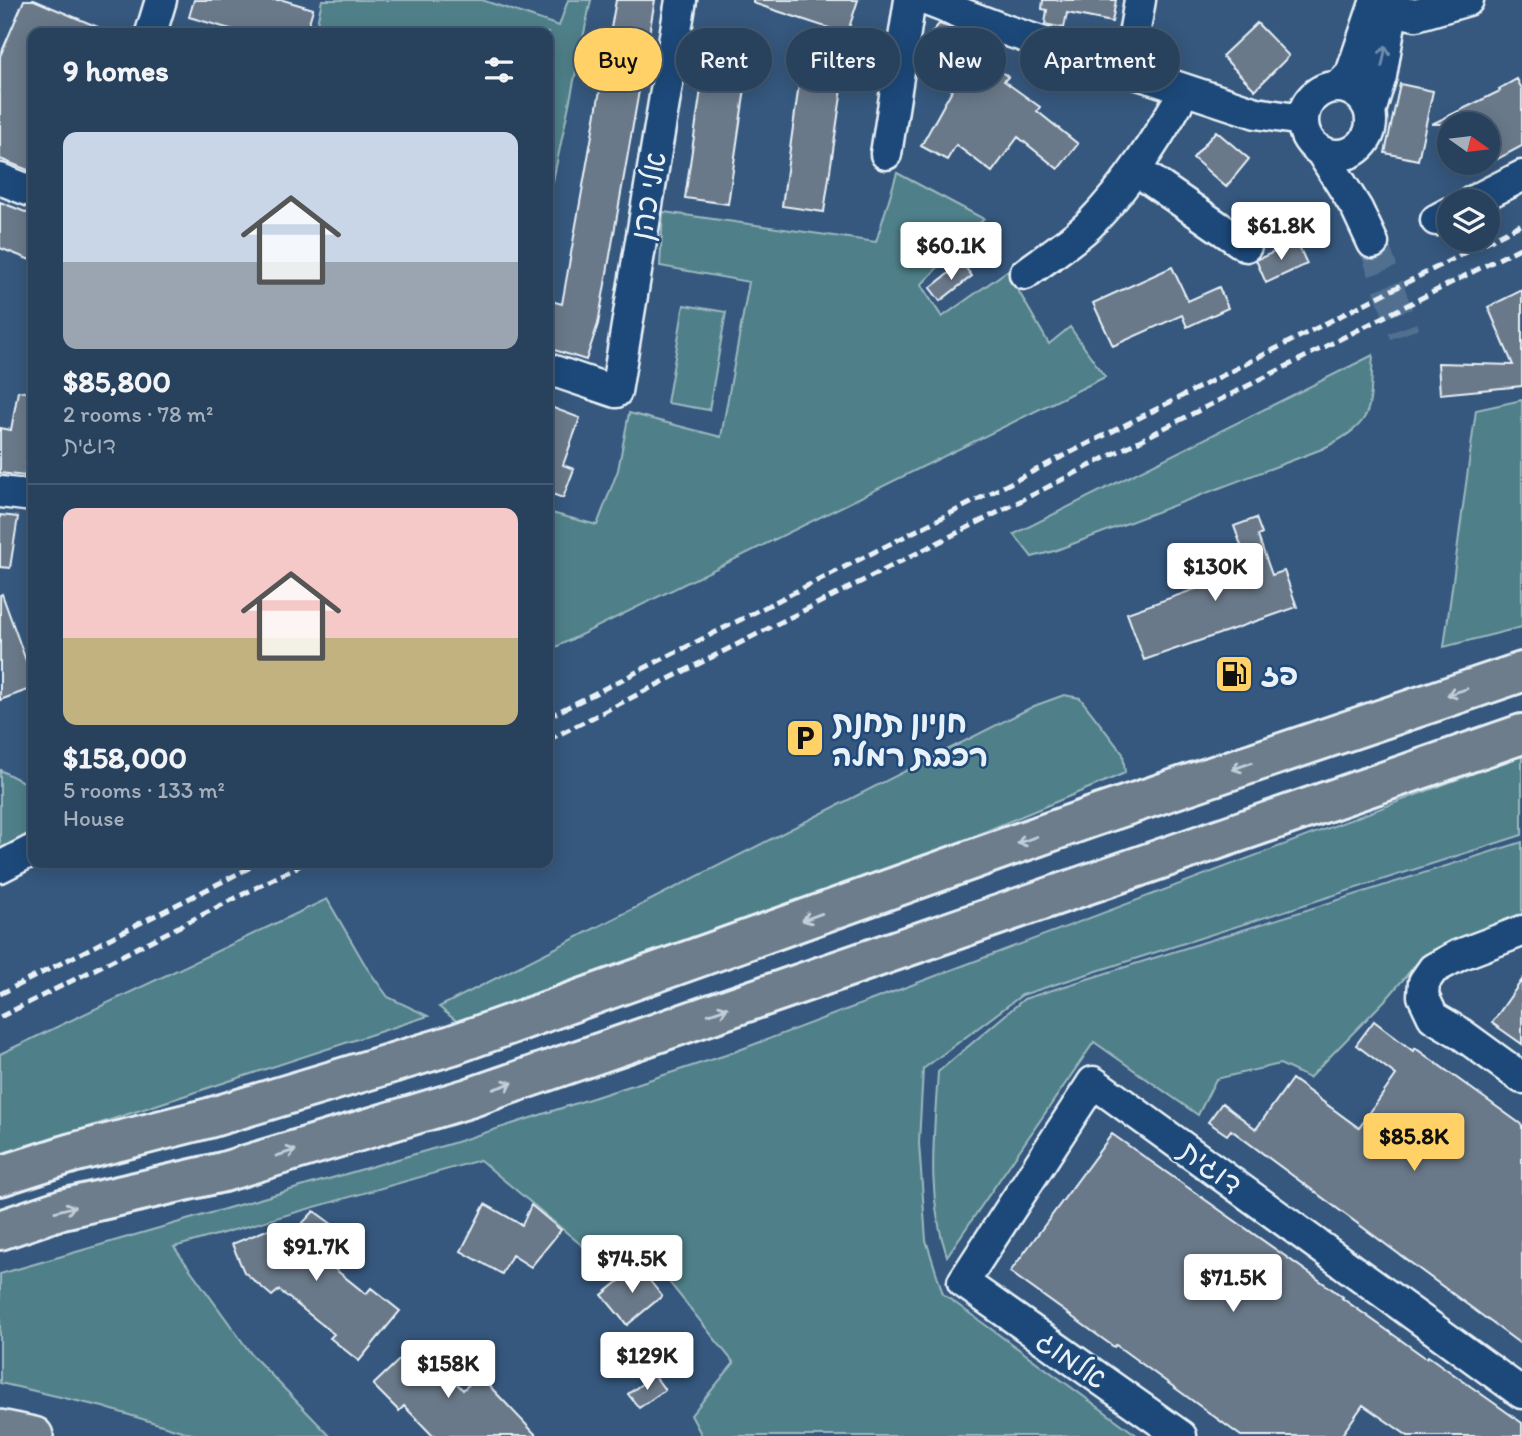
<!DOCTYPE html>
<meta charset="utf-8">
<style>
:root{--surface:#28425e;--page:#344d67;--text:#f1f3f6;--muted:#a5b0bc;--line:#445b73;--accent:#ffd166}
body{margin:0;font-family:Itim,"Playpen Sans Hebrew",sans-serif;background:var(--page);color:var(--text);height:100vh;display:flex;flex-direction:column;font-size:26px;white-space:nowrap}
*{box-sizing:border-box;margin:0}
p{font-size:23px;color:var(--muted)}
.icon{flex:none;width:38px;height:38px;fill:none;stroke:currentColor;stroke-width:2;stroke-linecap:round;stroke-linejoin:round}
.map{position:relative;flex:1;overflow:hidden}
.side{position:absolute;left:28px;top:28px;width:525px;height:840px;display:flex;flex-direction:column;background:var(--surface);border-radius:14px;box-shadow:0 4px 18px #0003,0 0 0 2px var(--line)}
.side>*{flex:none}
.hud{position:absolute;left:574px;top:28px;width:665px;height:63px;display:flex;gap:14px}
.needle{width:46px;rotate:104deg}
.fabs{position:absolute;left:1437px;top:112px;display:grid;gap:14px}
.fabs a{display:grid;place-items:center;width:63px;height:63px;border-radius:50%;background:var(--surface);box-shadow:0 4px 18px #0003,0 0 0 2px var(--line);font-size:35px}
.price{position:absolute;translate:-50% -60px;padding:0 16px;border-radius:7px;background:#fff;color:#222;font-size:23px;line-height:46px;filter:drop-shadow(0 2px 4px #0008)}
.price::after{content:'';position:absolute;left:50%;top:42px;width:21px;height:16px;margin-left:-10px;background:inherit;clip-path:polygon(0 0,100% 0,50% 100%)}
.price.on{background:var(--accent);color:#111}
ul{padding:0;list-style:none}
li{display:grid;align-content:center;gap:14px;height:371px;padding:0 35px}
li+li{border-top:2px solid var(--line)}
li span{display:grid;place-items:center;height:217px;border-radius:14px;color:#555}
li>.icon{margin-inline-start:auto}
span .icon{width:126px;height:126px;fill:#fffc;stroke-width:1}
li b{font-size:30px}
h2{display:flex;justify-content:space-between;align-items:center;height:84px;padding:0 35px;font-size:30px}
.pill{padding:0 24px;border-radius:32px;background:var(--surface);box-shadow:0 4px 18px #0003,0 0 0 2px var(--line);font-size:24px;line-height:63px}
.pill.on{background:var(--accent);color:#111}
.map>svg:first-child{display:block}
</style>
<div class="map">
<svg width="1522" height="1436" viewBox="0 0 1522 1436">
<rect width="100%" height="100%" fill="#36587e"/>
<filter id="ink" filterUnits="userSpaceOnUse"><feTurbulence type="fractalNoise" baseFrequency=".0143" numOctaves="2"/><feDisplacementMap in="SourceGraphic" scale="14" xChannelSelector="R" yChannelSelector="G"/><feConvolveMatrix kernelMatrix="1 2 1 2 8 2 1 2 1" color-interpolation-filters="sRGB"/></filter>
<g filter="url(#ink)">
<!-- green -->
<path fill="#508089" stroke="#9cb8c0" stroke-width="2" d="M322 0H482L559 26 568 0H591L549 200 548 33H315Z
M897 173 984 219 921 285 942 317 1007 271 1049 344 1070 327 1105 377 548 651V512L597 525 618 470 629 413 721 437 749 282 660 266 663 212 876 242Z
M684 305 726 312 709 410 667 403Z
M1373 355C1369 412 1377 421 1322 449L1054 551 1032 557 1014 534Z
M1522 400V627L1444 647 1476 410Z
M1064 695 1080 698 1123 754 1125 773 876 877 460 1024 439 1007 1034 706Z
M1522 755V835L1022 995 923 1069 919 1143 926 1240 943 1294 1138 1436H702L691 1415 734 1363 637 1242 610 1269 480 1160 174 1247 252 1355 330 1436H198L103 1407 0 1383V1274L453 1143 726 1055Z
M0 770 33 787V831L0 849Z
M1522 842V923L1417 963 1390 995 1309 1078 1280 1064 1216 1079 1198 1115 1094 1042 947 1256C926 1194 934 1137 938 1072L1024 999Z
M327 899 367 968 388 997 428 1016 0 1156V1054Z"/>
<!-- building -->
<path fill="#6b7989" stroke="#e8f1f8" stroke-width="2" d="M24 0H34L112 33H33V172L0 159V56Z
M194 0H283L313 9 306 33H244L189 17Z
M616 0H655L598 324 586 360 548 348V300L562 304Z
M753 0H858L847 34 753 3Z
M1043 0H1116L1112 22 1067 13 1064 28 1045 24 1047 10 1042 9Z
M1257 23 1289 56 1255 90 1222 56Z
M939 24 949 27 1008 77 1004 81 1040 107 1037 111 1078 144 1058 169 1018 137 992 172 956 145 947 160 921 146 952 90 928 70 938 58 922 44Z
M710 28 753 34 728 204 685 198Z
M805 41 848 48 824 212 782 206Z
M1517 79 1522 89V146L1488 164V124H1432L1500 91 1499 89Z
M1400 84 1433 91 1418 160 1385 153Z
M1216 131 1249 159 1226 187 1193 158Z
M0 202 33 215V261L0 248Z
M1297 242 1307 264 1266 283 1256 260Z
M962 263 972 276 940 301 930 288Z
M1172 267 1188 301 1219 287 1228 308 1187 327 1182 315 1113 346 1093 303Z
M1522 290V386L1440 394 1438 363 1513 365 1488 307Z
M18 391 33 393V453H28L25 476 0 473V428L11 430Z
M548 406 580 418 563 465 574 469 563 498 552 494 550 499H548Z
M0 515 18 517 10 568 0 567Z
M1256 518 1262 534 1258 536 1272 575 1284 571 1297 607 1144 660 1127 613 1250 570 1234 526Z
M2 594 33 680V688L0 700V595Z
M1522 980V1044L1492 1023Z
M1374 1021 1413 1051 1415 1048 1522 1125V1345L1231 1130 1227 1135 1208 1122 1222 1103 1256 1129 1292 1079 1359 1128 1396 1075 1356 1045Z
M1112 1134 1343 1297 1342 1298 1426 1358 1428 1356 1522 1423V1436H1408L1363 1405 1341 1436H1241L1116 1345 1114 1347 1010 1272Z
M485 1204 522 1225 531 1205 561 1230 531 1267 512 1255 502 1274 461 1251Z
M314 1211 340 1230 316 1254 366 1294 371 1288 400 1311 359 1361 330 1338 334 1334 279 1290 272 1296 244 1272 232 1244 274 1227 282 1236 298 1228Z
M638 1266 662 1296 627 1325 602 1295Z
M418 1342 463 1390 479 1375 537 1436H433L404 1406 399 1411 373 1385Z
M654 1375 665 1390 639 1408 628 1394Z"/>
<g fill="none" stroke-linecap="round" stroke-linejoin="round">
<!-- minor-tunnel -->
<path stroke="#516f90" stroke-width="30" stroke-dasharray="30 15" stroke-linecap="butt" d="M1373 243 1405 334"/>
<defs>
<path id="minor" d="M926 0 1005 30 1256 113 1302 120
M1374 7 1416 15 1468 0
M151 33 161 0
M1128 70 1140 0
M1339 86 1351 74 1376 0
M1303 121a34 34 0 1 1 68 0a34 34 0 1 1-68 0Z
M1370 112 1381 76 1394 0
M1322 153 1357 209 1373 243
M886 154 910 0
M1136 170 1246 246
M0 179 33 192
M1473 201 1522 176
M1436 220 1449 213
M1025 274C1046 258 1070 243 1089 225 1128 185 1157 139 1185 90
M548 369 616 392 681 0
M0 492 33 496
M0 867 33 850
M1522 931 1459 955 1433 969 1424 982 1423 996 1433 1017 1460 1033 1522 1078
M1181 1436 963 1282 1093 1082 1522 1393"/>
<path id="major" d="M0 1429 34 1436"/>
<path id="highway" d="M0 1176 72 1153 209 1118 452 1045 1089 818 1522 672
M0 1230 62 1209 223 1172 469 1098 1522 734"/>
</defs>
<!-- minor casing -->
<use href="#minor" stroke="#e8f1f8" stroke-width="35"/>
<!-- major casing -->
<use href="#major" stroke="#e8f1f8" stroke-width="42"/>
<!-- highway casing -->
<use href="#highway" stroke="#e8f1f8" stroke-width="44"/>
<!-- minor -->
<use href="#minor" stroke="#1f4a7a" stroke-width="30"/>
<!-- major -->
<use href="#major" stroke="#6d7d8c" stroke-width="37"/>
<!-- highway -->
<use href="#highway" stroke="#6d7d8c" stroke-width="38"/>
<!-- rail -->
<path stroke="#e8f1f8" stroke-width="5" stroke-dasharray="10 5" stroke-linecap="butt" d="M548 717 1522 224
M548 740 1522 247
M0 994 259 863
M0 1017 305 863"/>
</g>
<!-- one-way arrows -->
<defs><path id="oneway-shaft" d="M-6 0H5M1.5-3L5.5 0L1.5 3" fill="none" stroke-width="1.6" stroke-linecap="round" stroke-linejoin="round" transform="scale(1.75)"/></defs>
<use stroke="#6f8dac" href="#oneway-shaft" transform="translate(1384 56) rotate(-79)"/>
<g stroke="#c3ced8">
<use href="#oneway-shaft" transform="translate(1457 692) rotate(162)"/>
<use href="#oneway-shaft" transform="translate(1242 766) rotate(161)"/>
<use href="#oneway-shaft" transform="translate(1027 840) rotate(160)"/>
<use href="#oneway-shaft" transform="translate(812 917) rotate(160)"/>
<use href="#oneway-shaft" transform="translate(718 1011) rotate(-19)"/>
<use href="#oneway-shaft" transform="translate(503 1086) rotate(-19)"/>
<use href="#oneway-shaft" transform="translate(286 1153) rotate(-17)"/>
<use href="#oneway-shaft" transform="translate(65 1209) rotate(-15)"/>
</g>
</g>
<!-- icons -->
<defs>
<symbol id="fuel-square" viewBox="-11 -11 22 22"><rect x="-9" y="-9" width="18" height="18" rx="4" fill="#ffd166" stroke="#1f4a7a"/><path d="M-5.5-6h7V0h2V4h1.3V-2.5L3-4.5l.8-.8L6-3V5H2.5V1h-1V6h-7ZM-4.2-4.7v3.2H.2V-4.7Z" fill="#111"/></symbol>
<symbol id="parking-square" viewBox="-11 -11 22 22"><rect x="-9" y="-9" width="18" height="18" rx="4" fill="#ffd166" stroke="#1f4a7a"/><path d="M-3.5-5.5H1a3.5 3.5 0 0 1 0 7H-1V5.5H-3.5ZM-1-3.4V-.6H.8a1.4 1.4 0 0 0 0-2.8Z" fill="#111"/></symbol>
</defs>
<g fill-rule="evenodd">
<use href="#fuel-square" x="1212" y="652" width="44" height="44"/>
<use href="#parking-square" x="783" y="716" width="44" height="44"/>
</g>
<g text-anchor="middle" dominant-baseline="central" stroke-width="5" stroke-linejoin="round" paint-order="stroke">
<!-- street labels -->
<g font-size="30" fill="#e8f1f8" stroke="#1f4a7a">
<text transform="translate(648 196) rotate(-80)">אלי כהן</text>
<text transform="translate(1211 1167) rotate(36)">דוגית</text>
<text transform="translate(1072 1359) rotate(35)">אלמוג</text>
</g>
<!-- poi labels -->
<g font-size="30" font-weight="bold" fill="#e8f1f8" stroke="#1f4a7a" text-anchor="start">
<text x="1261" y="674">פז</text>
<text x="832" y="721">חניון תחנת<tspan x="832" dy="34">רכבת רמלה</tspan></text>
</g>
</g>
</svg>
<div class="fabs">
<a><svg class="needle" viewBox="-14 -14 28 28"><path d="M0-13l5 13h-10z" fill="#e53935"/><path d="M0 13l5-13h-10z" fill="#a5b0bc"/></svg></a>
<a><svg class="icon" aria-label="layers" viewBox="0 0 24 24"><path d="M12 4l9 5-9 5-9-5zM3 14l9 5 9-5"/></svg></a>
</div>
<b class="price" style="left:1281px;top:262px">$61.8K</b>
<b class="price" style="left:951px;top:282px">$60.1K</b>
<b class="price" style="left:1215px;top:603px">$130K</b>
<b class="price on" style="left:1414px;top:1173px">$85.8K</b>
<b class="price" style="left:316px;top:1283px">$91.7K</b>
<b class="price" style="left:632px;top:1295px">$74.5K</b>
<b class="price" style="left:1233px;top:1314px">$71.5K</b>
<b class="price" style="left:647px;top:1392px">$129K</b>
<b class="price" style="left:448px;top:1400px">$158K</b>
<div class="hud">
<a class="pill on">Buy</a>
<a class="pill">Rent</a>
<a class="pill">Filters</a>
<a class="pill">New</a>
<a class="pill">Apartment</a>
</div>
<section class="side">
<h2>9 homes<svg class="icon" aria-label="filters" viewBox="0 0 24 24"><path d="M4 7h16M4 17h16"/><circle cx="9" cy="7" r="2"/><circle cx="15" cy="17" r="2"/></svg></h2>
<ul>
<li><span style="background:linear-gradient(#c9d6e8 60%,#9aa5b1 0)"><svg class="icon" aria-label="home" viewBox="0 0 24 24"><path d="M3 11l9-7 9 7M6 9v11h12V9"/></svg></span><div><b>$85,800</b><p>2 rooms · 78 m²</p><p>דוגית</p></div></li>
<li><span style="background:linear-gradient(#f6c9c9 60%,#c2b280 0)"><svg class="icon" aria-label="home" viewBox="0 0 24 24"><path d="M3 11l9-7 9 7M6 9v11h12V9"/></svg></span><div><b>$158,000</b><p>5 rooms · 133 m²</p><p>House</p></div></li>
</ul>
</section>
</div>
